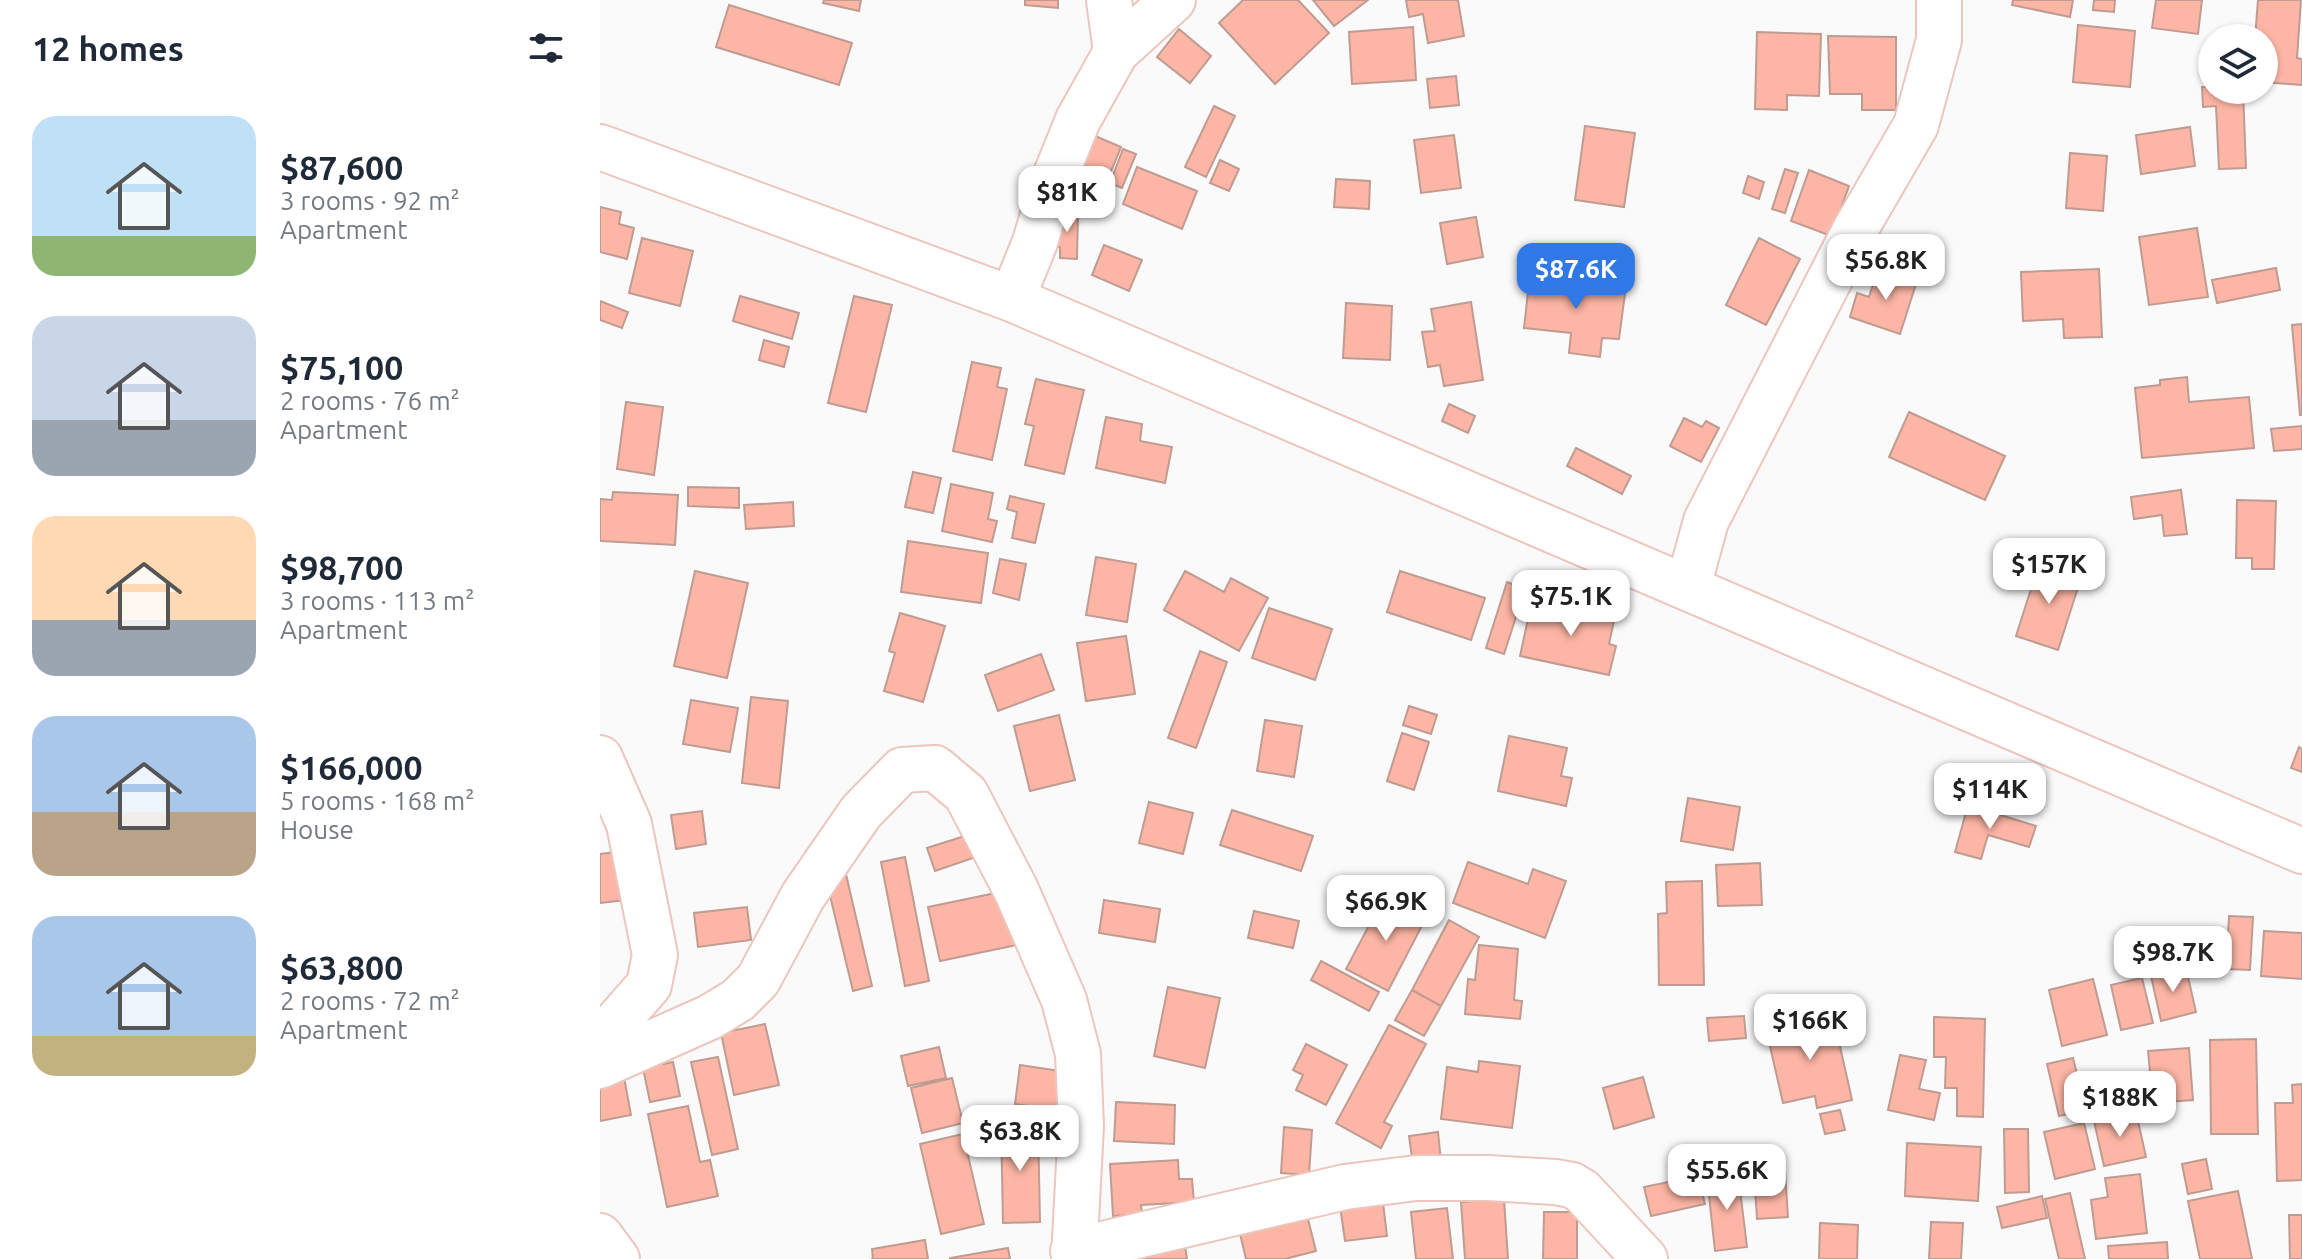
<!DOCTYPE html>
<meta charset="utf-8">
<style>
:root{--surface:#fff;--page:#f2f2f3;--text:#1f2937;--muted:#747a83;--accent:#2f78e5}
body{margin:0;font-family:Ubuntu,sans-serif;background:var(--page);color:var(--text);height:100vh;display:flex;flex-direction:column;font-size:30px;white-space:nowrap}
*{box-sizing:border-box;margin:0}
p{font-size:26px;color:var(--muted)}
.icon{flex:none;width:44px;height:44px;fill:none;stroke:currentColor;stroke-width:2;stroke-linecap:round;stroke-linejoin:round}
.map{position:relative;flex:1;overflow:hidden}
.details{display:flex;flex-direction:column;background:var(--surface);width:600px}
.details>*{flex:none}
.tools{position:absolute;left:1598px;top:24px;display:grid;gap:16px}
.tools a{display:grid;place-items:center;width:80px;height:80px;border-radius:50%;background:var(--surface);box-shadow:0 2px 6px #0004;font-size:40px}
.price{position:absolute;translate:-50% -68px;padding:0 18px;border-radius:16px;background:#fff;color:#222;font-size:26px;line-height:52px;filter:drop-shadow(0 2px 4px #0008)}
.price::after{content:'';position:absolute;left:50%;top:48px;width:24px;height:18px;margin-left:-12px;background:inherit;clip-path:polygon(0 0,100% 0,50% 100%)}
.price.active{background:var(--accent);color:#fff}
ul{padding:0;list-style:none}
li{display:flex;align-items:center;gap:24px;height:200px;padding:0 32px}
li span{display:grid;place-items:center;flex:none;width:224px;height:160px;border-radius:24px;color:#555}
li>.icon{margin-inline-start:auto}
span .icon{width:96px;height:96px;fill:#fffc;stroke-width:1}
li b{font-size:34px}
h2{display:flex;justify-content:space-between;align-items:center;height:96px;padding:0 32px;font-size:34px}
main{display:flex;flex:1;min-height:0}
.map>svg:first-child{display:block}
</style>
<main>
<section class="details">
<h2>12 homes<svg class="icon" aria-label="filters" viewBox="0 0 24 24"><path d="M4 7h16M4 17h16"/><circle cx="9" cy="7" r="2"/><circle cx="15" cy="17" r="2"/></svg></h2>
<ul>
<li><span style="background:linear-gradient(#bfe0f5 75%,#8fb573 0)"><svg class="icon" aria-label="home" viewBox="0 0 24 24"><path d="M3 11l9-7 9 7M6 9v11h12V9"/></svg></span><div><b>$87,600</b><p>3 rooms · 92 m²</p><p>Apartment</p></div></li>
<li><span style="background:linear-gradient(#c9d6e8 65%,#9aa5b1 0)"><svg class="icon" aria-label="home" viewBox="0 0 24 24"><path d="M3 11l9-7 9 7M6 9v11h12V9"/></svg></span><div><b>$75,100</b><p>2 rooms · 76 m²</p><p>Apartment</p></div></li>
<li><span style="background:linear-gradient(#ffd9b3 65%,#9aa5b1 0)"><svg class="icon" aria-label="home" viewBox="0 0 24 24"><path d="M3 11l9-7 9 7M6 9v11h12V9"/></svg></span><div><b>$98,700</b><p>3 rooms · 113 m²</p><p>Apartment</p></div></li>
<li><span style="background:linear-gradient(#a9c7e8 60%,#b9a48a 0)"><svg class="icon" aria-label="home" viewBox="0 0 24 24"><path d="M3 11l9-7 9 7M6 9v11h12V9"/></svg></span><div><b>$166,000</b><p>5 rooms · 168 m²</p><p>House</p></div></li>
<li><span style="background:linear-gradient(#a9c7e8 75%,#c2b280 0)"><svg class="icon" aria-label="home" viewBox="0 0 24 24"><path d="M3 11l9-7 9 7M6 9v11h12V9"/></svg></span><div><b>$63,800</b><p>2 rooms · 72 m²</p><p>Apartment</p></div></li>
</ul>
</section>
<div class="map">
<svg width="1702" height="1259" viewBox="0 0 1702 1259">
<rect width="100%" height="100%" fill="#fafafa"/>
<!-- building -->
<path fill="#fdb6a5" stroke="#bf9b92" stroke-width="2" d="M224 0H261L259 11 223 3Z
M425 0H458V8L425 5Z
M643 0H698L729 33 675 84 619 23Z
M713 0H768L734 26Z
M806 0H858L864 36 828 43 823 14 809 17Z
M1413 0H1473L1470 17 1412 5Z
M1494 0H1515L1514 12 1493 10Z
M1556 0H1602L1598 34 1552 28Z
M1658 0H1701L1697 58 1702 59V85L1664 82V38H1655Z
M129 5 252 43 239 85 116 47Z
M1478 25 1535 31 1530 87 1473 82Z
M813 27 816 80 752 84 749 32Z
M579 29 611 56 590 83 557 57Z
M1157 32 1221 34 1219 96 1187 95V110L1155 109Z
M1228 36 1296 37V110H1262V94H1230Z
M856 76 859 105 830 108 827 79Z
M1602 87H1612V90H1643L1646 168 1619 169 1616 106 1603 107Z
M614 106 635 116 606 177 585 167Z
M985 126 1035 133 1024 207 975 200Z
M1590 127 1595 166 1541 174 1536 135Z
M486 132 521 147 503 191 487 184 490 175 472 168Z
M854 135 861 188 821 193 814 140Z
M523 149 536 154 522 188 510 183Z
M1470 153 1507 156 1503 211 1466 208Z
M620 160 639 169 629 191 610 183Z
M537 167 597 191 582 229 523 204Z
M1185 169 1198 173 1185 213 1172 209Z
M1209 170 1249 186 1231 236 1191 221Z
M1148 176 1164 182 1159 199 1143 193Z
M736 179 770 181 769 209 734 207Z
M0 207 21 212 19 224 34 228 27 259 0 252Z
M455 212 478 213 477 259 460 258V247H455Z
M876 217 883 257 847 264 840 223Z
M1597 228 1608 297 1549 305 1539 237Z
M42 238 93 251 80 306 29 293Z
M1159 238 1200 259 1166 325 1126 305Z
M504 245 542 260 529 291 492 275Z
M1676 268 1680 290 1617 303 1612 280Z
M1278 269 1317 281 1300 334 1250 317 1257 293 1269 297Z
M1499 269 1502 337 1464 338 1463 319 1423 321 1421 272Z
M930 274 1026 286 1019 339 1002 338 1000 357 969 353 971 333 924 328Z
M140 296 199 313 192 339 133 321Z
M254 296 292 305 266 412 228 403Z
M0 301 28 312 22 328 0 320Z
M871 302 883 380 844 386 840 365 828 367 822 332 835 331 831 309Z
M746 303 792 306 790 360 743 358Z
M1702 324V415H1700L1692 325Z
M164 340 189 347 184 367 159 360Z
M372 362 401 368 397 387 407 389 392 460 353 451Z
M1587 377 1589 402 1649 397 1654 448 1542 458 1535 388 1560 385V380Z
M436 379 484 390 464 474 425 465 434 426 425 424Z
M26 402 63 407 54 475 17 469Z
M849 404 875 416 868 433 842 421Z
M1309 412 1405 456 1385 500 1289 457Z
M506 417 542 424 540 441 572 447 565 483 496 468Z
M1084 418 1102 427 1106 421 1119 428 1101 462 1070 446Z
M1702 426V449L1674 451 1671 429Z
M976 448 1031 476 1022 494 967 466Z
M313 472 341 478 333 513 305 507Z
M351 484 393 493 388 519 397 521 392 542 342 531Z
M88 487 139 488V508L88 506Z
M1581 490 1587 534 1564 536 1562 515 1534 519 1531 497Z
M13 492 78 495 75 545 0 541V499L12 500Z
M410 496 444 504 435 543 412 538 417 512 407 509Z
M1637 500 1676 501 1674 569H1652V558H1636Z
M193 502 194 526 146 529 144 505Z
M308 541 388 553 381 603 301 592Z
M496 557 536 564 527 622 486 615Z
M400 559 426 564 419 600 393 593Z
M1440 561 1482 575 1458 650 1416 636Z
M95 571 148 583 127 678 74 666Z
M585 571 624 592 631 578 668 598 639 651 564 610Z
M800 571 885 598 871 640 787 612Z
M907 582 925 589 904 654 886 648Z
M980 603 1016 611 1009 644 1016 646 1009 675 920 656 931 605 977 614Z
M669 608 732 629 715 680 652 658Z
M300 613 345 626 323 702 284 691 295 653 289 651Z
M526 636 535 694 486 701 477 643Z
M600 651 627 662 596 748 568 738Z
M441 654 454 690 398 711 385 675Z
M151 697 188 701 179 788 142 783Z
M91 700 138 708 130 752 83 744Z
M809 706 837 715 831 734 803 725Z
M459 715 475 780 430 791 414 726Z
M665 720 702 726 694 777 657 771Z
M802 733 829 742 814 790 787 781Z
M909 736 967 748 961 776 972 778 966 806 898 791Z
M1699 747 1702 749V772L1691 768Z
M1088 798 1140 807 1133 850 1081 841Z
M549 802 593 813 583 854 539 843Z
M1368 805 1436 826 1429 847 1388 835 1381 859 1355 852Z
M632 810 713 836 701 871 620 845Z
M102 811 106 844 76 849 71 815Z
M371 834 379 856 335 871 327 848Z
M24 851 25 900 0 903V854Z
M305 857 329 981 305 986 281 862Z
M868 862 928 884 933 869 966 881 945 938 853 903Z
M1160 863 1162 905 1118 906 1116 865Z
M245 870 272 986 253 991 225 875Z
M1102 881 1104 985H1059L1058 914 1067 913 1066 882Z
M415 889 426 943 340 961 328 907Z
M785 895 826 918 788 991 746 969Z
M504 900 560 909 555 942 499 933Z
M147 907 151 940 98 947 94 913Z
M654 911 699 921 693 948 648 938Z
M1629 916 1653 917 1650 970 1626 969Z
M849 920 879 937 841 1006 812 990Z
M1664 931 1702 933V979L1661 976Z
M879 945 918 949 914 1000 922 1001 920 1019 865 1014 868 979 875 980Z
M721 961 779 992 769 1011 711 980Z
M1586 968 1596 1012 1561 1021 1551 976Z
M1542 978 1553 1023 1521 1030 1511 985Z
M1493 979 1507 1035 1462 1046 1449 990Z
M568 987 620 998 605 1068 554 1056Z
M812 990 841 1006 824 1036 795 1020Z
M1233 1015 1252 1100 1217 1108 1215 1096 1183 1103 1166 1029Z
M1144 1016 1146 1038 1109 1041 1107 1018Z
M1334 1017 1385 1019 1383 1117 1357 1116V1088H1345L1346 1057H1334Z
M165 1024 179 1085 134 1095 121 1033Z
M789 1025 826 1044 784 1122 792 1126 781 1148 736 1123Z
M1656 1039 1658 1134H1611L1610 1040Z
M706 1044 747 1065 726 1105 696 1090 703 1075 693 1070Z
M339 1047 346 1078 308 1086 301 1056Z
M1589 1048 1593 1100 1553 1103 1548 1051Z
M1300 1055 1326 1060 1319 1089 1340 1093 1334 1120 1288 1110Z
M118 1057 138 1149 112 1155 91 1062Z
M1473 1058 1486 1110 1459 1116 1447 1064Z
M879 1061 920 1066 912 1128 841 1119 847 1067 878 1072Z
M73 1062 80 1096 50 1102 43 1068Z
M420 1065 474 1073 469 1112 415 1104Z
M24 1077 31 1115 0 1121V1082Z
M1043 1077 1054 1117 1014 1129 1003 1088Z
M352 1078 363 1123 322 1133 311 1088Z
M1702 1084V1180L1677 1181 1675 1103H1693L1692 1085Z
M516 1102 575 1105 574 1144 514 1141Z
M88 1106 100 1162 110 1160 118 1196 67 1207 48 1114Z
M1240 1110 1245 1130 1225 1134 1220 1114Z
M1536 1112 1546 1157 1504 1166 1494 1121Z
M401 1123H438L440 1222 403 1223Z
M1484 1123 1495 1169 1455 1179 1444 1132Z
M684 1127 712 1130 709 1175 681 1173Z
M1404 1129H1428L1429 1192 1405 1193Z
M838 1132 841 1161 813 1165 809 1136Z
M363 1134 384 1224 341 1234 320 1144Z
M1307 1143 1381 1147 1378 1201 1305 1196Z
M1606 1159 1612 1189 1588 1194 1582 1164Z
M578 1160 579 1179H592L594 1202 541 1205 542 1214 513 1216 510 1164Z
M1185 1171 1188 1217 1157 1219 1154 1172Z
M1138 1173 1147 1247 1115 1251 1107 1177Z
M1540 1174 1547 1233 1496 1239 1491 1200 1508 1197 1505 1178Z
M1098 1176 1105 1204 1051 1216 1044 1187Z
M781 1186 787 1236 745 1241 738 1192Z
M1638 1191 1652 1259H1600L1588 1201Z
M1470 1193 1485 1259H1459L1445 1199Z
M1442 1196 1447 1218 1402 1228 1397 1207Z
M703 1199 716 1251 685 1259H646L636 1217Z
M904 1199 908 1259H865L861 1202Z
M847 1208 853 1259H816L811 1212Z
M944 1212H977V1259H943Z
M1689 1215H1702V1259H1690Z
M1331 1222 1363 1223 1361 1259H1329Z
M1220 1223 1258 1225 1257 1259H1219Z
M583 1232 587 1259H519Z
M325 1240 328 1259H271H273L272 1249Z
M1567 1242 1568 1259H1509L1508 1246Z
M408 1248 410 1259H350V1258Z"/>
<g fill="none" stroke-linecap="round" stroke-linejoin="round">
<defs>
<path id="minor" d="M509 0 516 52
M0 147 412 299 1702 851
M412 299 435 242 453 182 478 120 516 52 573 0
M1088 587 1106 521 1255 230 1316 125 1339 40V0
M0 758 29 824 55 955 49 985 0 1041
M0 1066 110 1017 138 1000 158 980 203 896 261 812 302 770 335 768 366 794 416 890 464 1000 478 1054 481 1126 474 1259
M0 1236 17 1259
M473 1251 745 1187 816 1178H888L955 1182 972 1185 982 1191 1045 1259"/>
</defs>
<!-- minor casing -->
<use href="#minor" stroke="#ecc6bd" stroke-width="48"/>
<!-- minor -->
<use href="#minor" stroke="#fff" stroke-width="44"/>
</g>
</svg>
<div class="tools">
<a><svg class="icon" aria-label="layers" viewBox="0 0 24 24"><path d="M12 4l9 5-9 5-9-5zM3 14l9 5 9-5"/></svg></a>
</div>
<b class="price" style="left:467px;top:234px">$81K</b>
<b class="price" style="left:1286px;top:302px">$56.8K</b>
<b class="price active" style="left:976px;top:311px">$87.6K</b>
<b class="price" style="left:1449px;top:606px">$157K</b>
<b class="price" style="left:971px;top:638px">$75.1K</b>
<b class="price" style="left:1390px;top:831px">$114K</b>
<b class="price" style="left:786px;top:943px">$66.9K</b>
<b class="price" style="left:1573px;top:994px">$98.7K</b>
<b class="price" style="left:1210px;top:1062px">$166K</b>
<b class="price" style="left:1520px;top:1139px">$188K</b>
<b class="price" style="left:420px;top:1173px">$63.8K</b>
<b class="price" style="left:1127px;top:1212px">$55.6K</b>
</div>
</main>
